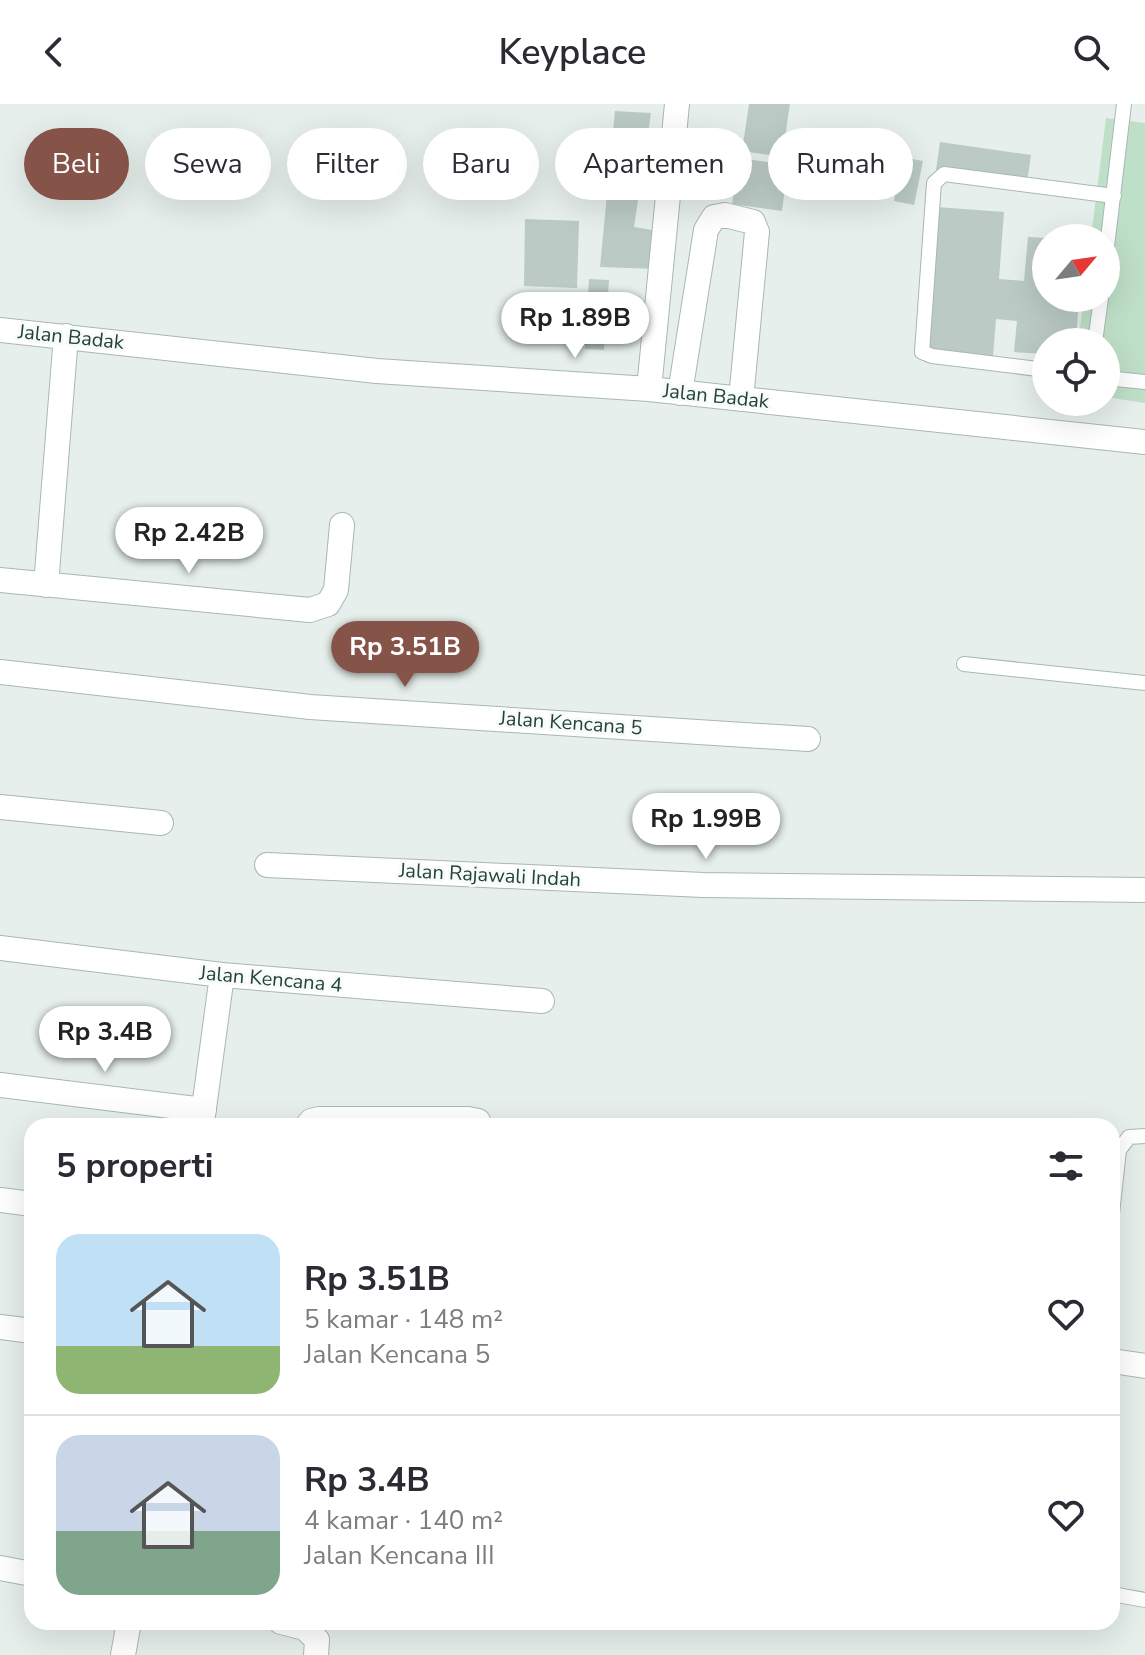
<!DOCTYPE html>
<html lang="id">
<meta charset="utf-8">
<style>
:root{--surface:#fff;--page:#f7f7f7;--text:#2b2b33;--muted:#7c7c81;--line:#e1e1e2;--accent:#855347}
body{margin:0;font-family:"Nunito Sans",sans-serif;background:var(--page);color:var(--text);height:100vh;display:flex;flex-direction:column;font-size:30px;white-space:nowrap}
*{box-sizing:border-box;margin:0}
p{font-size:26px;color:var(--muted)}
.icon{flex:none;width:44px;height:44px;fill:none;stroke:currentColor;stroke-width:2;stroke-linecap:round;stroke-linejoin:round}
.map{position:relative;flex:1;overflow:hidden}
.sheet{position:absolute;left:24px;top:1014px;width:1096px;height:512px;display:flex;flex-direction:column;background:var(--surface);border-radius:24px;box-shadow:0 8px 32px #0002}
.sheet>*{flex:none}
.top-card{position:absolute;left:24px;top:24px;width:1098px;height:72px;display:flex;gap:16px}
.needle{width:52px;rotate:61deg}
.buttons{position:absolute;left:1032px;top:120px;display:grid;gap:16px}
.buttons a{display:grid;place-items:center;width:88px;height:88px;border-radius:50%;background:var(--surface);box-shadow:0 8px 32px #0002;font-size:40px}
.price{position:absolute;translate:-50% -68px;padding:0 18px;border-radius:28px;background:#fff;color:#222;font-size:26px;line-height:52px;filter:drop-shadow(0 2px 4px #0008)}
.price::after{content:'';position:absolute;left:50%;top:48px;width:24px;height:18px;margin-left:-12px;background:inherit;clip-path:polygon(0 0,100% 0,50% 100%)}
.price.on{background:var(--accent);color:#fff}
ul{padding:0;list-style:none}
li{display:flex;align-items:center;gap:24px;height:200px;padding:0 32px}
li+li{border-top:2px solid var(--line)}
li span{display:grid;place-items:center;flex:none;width:224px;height:160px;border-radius:24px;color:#555}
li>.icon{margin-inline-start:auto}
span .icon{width:96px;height:96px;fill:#fffc;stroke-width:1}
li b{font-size:34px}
h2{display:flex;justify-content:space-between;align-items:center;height:96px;padding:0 32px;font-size:34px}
.chip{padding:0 28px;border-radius:36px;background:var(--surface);box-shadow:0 8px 32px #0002;font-size:28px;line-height:72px}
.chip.on{background:var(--accent);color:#fff}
header{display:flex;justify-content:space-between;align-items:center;height:104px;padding:0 32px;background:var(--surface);font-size:36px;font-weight:600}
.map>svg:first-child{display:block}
</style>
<header><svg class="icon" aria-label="back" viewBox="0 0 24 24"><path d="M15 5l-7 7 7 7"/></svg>Keyplace<svg class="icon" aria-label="search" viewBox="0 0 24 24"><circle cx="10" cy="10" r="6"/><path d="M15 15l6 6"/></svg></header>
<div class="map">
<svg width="1145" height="1551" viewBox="0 0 1145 1551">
<rect width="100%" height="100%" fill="#e6efeb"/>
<!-- green -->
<path fill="#bfe0c8" d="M1106 14 1145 19V299L1106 293V238H1078L1084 194H1106V134H1091Z"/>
<!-- building -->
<path fill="#bbcac4" d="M749 0H790L782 53 742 47Z
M615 7 651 9 634 123 664 128 657 165 600 163Z
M940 38 1031 51 1027 79 936 66Z
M902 53 923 57 914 101 894 97Z
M739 54 788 61 782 107 732 100Z
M937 103 1004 108 999 175 1024 177 1028 133 1046 134V194H1079L1076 238H1046V250L1014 248 1017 217 996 215 993 253 927 248Z
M525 115 579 117 577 184 524 182Z
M589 175 609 176 604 246 585 245Z
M965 1017 990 1020V1022H964Z"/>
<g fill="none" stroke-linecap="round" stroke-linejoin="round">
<defs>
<path id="service" d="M1106 151 1124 0
M1095 238 1101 194
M1046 266 932 252 922 248 934 79 944 70 1114 92
M1106 274 1145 278
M964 560 1145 579
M1112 1110 1119 1046 1129 1033 1145 1032
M1112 1490 1145 1496"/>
<path id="minor" d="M0 226 377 267 649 285 1145 338
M649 285 677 0
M680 289 706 126 714 113 725 111 753 118 757 128 741 295
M0 476 310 506 328 500 336 486 342 421
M46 481 66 232
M0 568 310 603 808 635
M0 703 161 719
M267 761 703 781 1145 786
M0 844 222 871 542 897
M0 981 204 1006
M202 1019 222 871
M307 1022 311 1017 319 1015H468L478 1017 480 1022
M0 1096 32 1100
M0 1223 32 1227
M1112 1257 1145 1262
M0 1464 32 1470
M281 1518 305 1524 317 1536 316 1551
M123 1551 129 1518"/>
</defs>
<!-- service casing -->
<use href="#service" stroke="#a8b8b2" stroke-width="16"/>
<!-- minor casing -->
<use href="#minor" stroke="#a8b8b2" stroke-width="26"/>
<!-- service -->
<use href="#service" stroke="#fff" stroke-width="14"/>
<!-- minor -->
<use href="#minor" stroke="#fff" stroke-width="24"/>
</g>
<g text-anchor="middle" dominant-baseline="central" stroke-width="6" stroke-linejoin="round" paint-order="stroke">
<!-- street labels -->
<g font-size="20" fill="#24423a" stroke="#f7fbf9">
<text transform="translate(71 233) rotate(6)">Jalan Badak</text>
<text transform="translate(716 292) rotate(6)">Jalan Badak</text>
<text transform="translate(571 619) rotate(4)">Jalan Kencana 5</text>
<text transform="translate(490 771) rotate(3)">Jalan Rajawali Indah</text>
<text transform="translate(271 875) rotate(5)">Jalan Kencana 4</text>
</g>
</g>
</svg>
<div class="buttons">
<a><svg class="needle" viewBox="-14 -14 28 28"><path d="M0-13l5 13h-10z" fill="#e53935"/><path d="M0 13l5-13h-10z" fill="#7c7c81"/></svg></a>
<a><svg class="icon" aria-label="locate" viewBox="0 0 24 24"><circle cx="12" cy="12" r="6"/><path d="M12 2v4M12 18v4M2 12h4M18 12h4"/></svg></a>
</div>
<b class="price" style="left:575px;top:256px">Rp 1.89B</b>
<b class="price" style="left:189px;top:471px">Rp 2.42B</b>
<b class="price on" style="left:405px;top:585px">Rp 3.51B</b>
<b class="price" style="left:706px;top:757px">Rp 1.99B</b>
<b class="price" style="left:105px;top:970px">Rp 3.4B</b>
<div class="top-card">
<a class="chip on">Beli</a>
<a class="chip">Sewa</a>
<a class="chip">Filter</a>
<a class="chip">Baru</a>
<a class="chip">Apartemen</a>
<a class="chip">Rumah</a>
</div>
<section class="sheet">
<h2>5 properti<svg class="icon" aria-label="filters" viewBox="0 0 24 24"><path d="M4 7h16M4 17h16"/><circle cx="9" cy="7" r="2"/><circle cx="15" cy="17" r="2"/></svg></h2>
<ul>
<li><span style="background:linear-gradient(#bfe0f5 70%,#8fb573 0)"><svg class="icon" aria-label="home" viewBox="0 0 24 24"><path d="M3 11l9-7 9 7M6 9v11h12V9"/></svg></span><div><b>Rp 3.51B</b><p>5 kamar · 148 m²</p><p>Jalan Kencana 5</p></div><svg class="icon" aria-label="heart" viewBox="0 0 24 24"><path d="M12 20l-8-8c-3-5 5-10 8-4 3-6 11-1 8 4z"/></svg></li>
<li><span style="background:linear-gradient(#c9d6e8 60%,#7fa58c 0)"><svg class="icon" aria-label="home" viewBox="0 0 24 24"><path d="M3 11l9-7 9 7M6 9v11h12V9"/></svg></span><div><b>Rp 3.4B</b><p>4 kamar · 140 m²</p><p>Jalan Kencana III</p></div><svg class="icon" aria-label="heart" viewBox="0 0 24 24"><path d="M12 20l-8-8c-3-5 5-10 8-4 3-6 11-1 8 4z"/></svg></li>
</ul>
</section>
</div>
